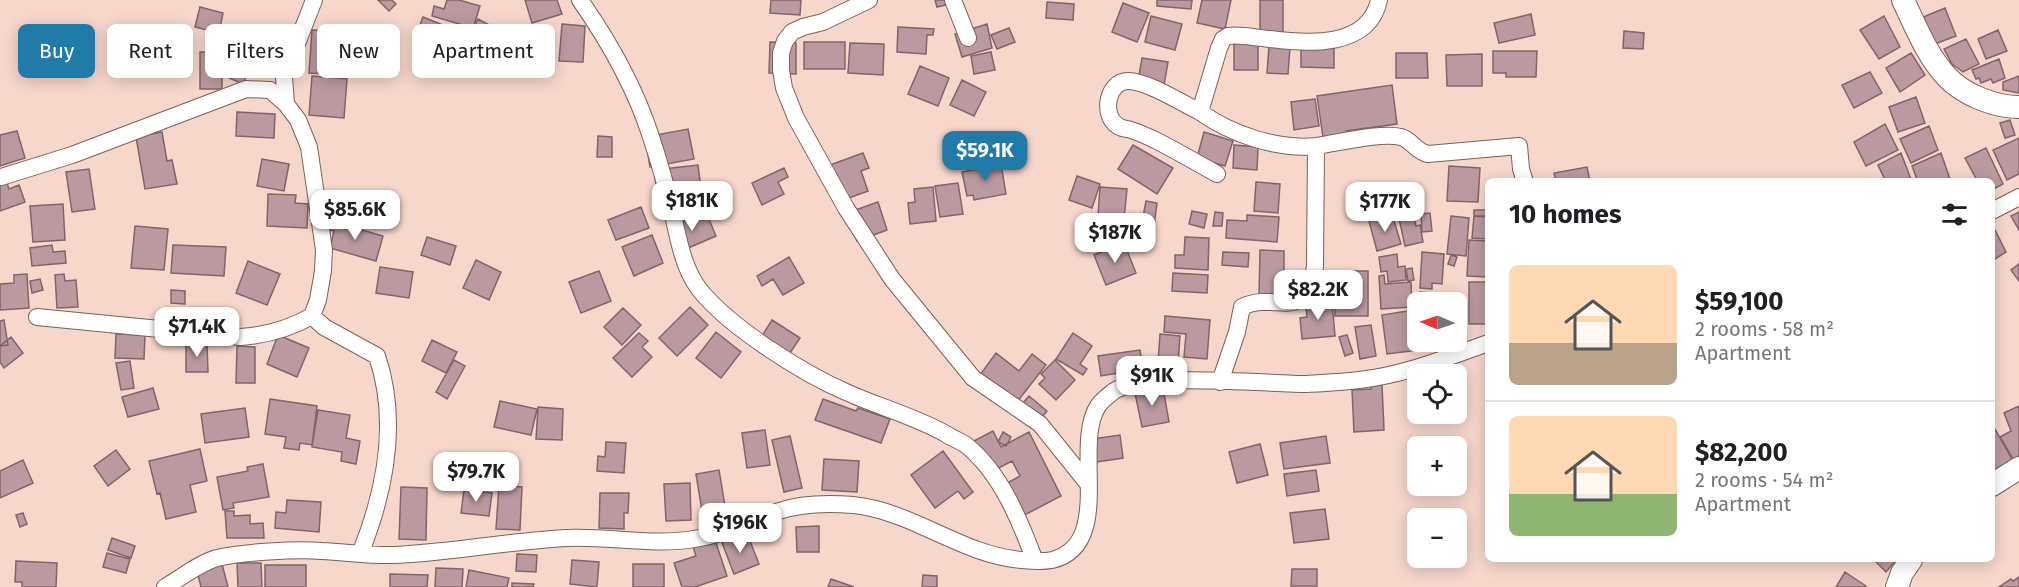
<!DOCTYPE html>
<meta charset="utf-8">
<style>
:root{--surface:#fff;--page:#f2f2f2;--text:#202124;--muted:#757577;--line:#e0e0e0;--accent:#207ba9}
body{margin:0;font-family:"Fira Sans",sans-serif;background:var(--page);color:var(--text);height:100vh;display:flex;flex-direction:column;font-size:22px;white-space:nowrap}
*{box-sizing:border-box;margin:0}
p{font-size:20px;color:var(--muted)}
.icon{flex:none;width:33px;height:33px;fill:none;stroke:currentColor;stroke-width:2;stroke-linecap:round;stroke-linejoin:round}
.map{position:relative;flex:1;overflow:hidden}
.sheet{position:absolute;left:1485px;top:178px;width:510px;height:384px;display:flex;flex-direction:column;background:var(--surface);border-radius:9px;box-shadow:0 3px 15px #0003}
.sheet>*{flex:none}
.hud{position:absolute;left:18px;top:24px;width:570px;height:54px;display:flex;gap:12px}
.needle{width:39px;rotate:272deg}
.tools{position:absolute;left:1407px;top:292px;display:grid;gap:12px}
.tools a{display:grid;place-items:center;width:60px;height:60px;border-radius:9px;background:var(--surface);box-shadow:0 3px 15px #0003;font-size:30px}
.price{position:absolute;translate:-50% -51px;padding:0 14px;border-radius:12px;background:#fff;color:#222;font-size:20px;line-height:39px;filter:drop-shadow(0 2px 3px #0008)}
.price::after{content:'';position:absolute;left:50%;top:36px;width:18px;height:14px;margin-left:-9px;background:inherit;clip-path:polygon(0 0,100% 0,50% 100%)}
.price.current{background:var(--accent);color:#fff}
ul{padding:0;list-style:none}
li{display:flex;align-items:center;gap:18px;height:150px;padding:0 24px}
li+li{border-top:2px solid var(--line)}
li span{display:grid;place-items:center;flex:none;width:168px;height:120px;border-radius:9px;color:#555}
li>.icon{margin-inline-start:auto}
span .icon{width:72px;height:72px;fill:#fffc;stroke-width:1}
li b{font-size:26px}
h2{display:flex;justify-content:space-between;align-items:center;height:72px;padding:0 24px;font-size:26px}
.chip{padding:0 21px;border-radius:9px;background:var(--surface);box-shadow:0 3px 15px #0003;font-size:21px;line-height:54px}
.chip.current{background:var(--accent);color:#fff}
.map>svg:first-child{display:block}
</style>
<div class="map">
<svg width="2019" height="587" viewBox="0 0 2019 587">
<rect width="100%" height="100%" fill="#f7d6cc"/>
<!-- building -->
<path fill="#ba9aa0" stroke="#82646a" stroke-width="1.5" d="M378 0H392L396 4 389 11Z
M447 0H459L480 6 473 28 432 16 434 6 444 9Z
M525 0H557L562 14 532 23Z
M771 0H801L800 15 770 13Z
M935 0H958V2L937 7Z
M1157 0H1192L1191 9 1157 6Z
M1202 0H1231L1225 29 1197 23Z
M1260 0H1283V33H1260Z
M1047 2 1074 4 1073 20 1046 18Z
M1123 3 1149 13 1137 42 1112 32Z
M200 7 223 13 219 33 195 27Z
M1945 8 1956 36 1932 45 1921 18Z
M1531 14 1535 35 1499 43 1494 23Z
M1151 16 1182 24 1175 50 1145 42Z
M1884 16 1900 47 1879 59 1860 30Z
M423 17 465 34 455 57 414 40Z
M478 19 504 33 487 64 461 51Z
M562 24 585 26 583 62 559 61Z
M987 24 992 48 962 57 955 34Z
M898 27 934 29 933 35H927L926 54 897 52Z
M1009 28 1015 42 997 49 991 35Z
M312 30 357 32 355 57 326 56 324 74 309 73Z
M1998 30 2007 51 1986 59 1978 39Z
M1624 31 1644 33 1643 49 1623 48Z
M235 34 259 44 243 84 225 76 234 52 228 49Z
M1966 39 1979 64 1963 72 1952 64 1944 49Z
M1234 41H1258V70H1234Z
M770 42 796 43V74L769 73Z
M804 42H845V69H804Z
M850 43 884 44 883 75 848 73Z
M1269 46 1290 47 1288 74 1267 73Z
M1301 48H1334V68L1301 67Z
M1493 51H1537L1536 77H1506V73H1493Z
M200 52H222V89H200Z
M991 52 995 70 974 74 971 56Z
M1396 53H1427L1428 78H1396Z
M1911 53 1925 75 1900 92 1886 68Z
M1482 54V86H1447L1446 55Z
M1142 58 1168 62 1163 91 1137 87Z
M1999 59 2005 78 1993 83 1991 79 1981 83 1979 78 1976 79 1972 70Z
M920 66 949 78 938 106 908 94Z
M1870 72 1882 93 1854 108 1842 85Z
M312 76 347 79 344 118 309 115Z
M2019 76V93L2003 90V82Z
M962 80 986 92 974 116 950 105Z
M1392 85 1397 124 1346 131V134L1323 137 1317 96Z
M1916 97 1925 123 1898 132 1889 107Z
M1315 99 1319 126 1294 130 1291 102Z
M237 112 275 114 274 138 236 136Z
M2010 120 2015 135 2005 138 2000 123Z
M1885 124 1898 150 1866 166 1854 142Z
M1929 126 1938 150 1911 163 1900 139Z
M688 129 694 159 650 167 645 137Z
M17 131 25 158 0 166V135Z
M162 132 167 161 172 160 177 184 145 189 136 137Z
M1204 132 1233 141 1225 166 1197 158Z
M598 136 612 137V157H597Z
M2019 138V174L2007 180 1993 150Z
M1133 145 1173 168 1157 194 1118 169Z
M1234 145 1258 147 1257 170 1233 168Z
M1986 148 2003 184 1992 190V182H1978L1965 158Z
M863 153 869 168 861 171 868 191 835 203 822 168Z
M1901 153 1912 182H1886L1878 165Z
M1941 153 1951 182H1918L1912 166Z
M262 159 289 164 284 191 257 186Z
M1001 164 1006 194 974 200 973 195 967 196 962 172Z
M698 165 701 189 706 188 709 210 666 215 664 193H657L654 170Z
M1449 166 1480 168 1478 202 1447 201Z
M1587 167 1590 182H1556L1554 173Z
M784 168 788 177 778 182 784 194 762 205 752 183Z
M89 169 95 209 72 212 66 172Z
M1077 176 1100 184 1092 208 1069 200Z
M6 180 9 189 19 185 25 202 0 211V182Z
M1256 182 1280 184 1278 213 1254 211Z
M958 183 963 214 940 217 935 186Z
M933 187 936 221 910 224 908 203 915 202 914 189Z
M1100 187 1127 189 1123 229 1103 227 1104 217 1098 216Z
M372 191 384 195 376 217 364 212Z
M268 194 296 195 295 203 308 204 307 228 267 226Z
M1146 201 1157 203 1153 234 1123 230 1125 215 1143 217Z
M878 202 887 230 857 241 847 213Z
M63 204 65 240 33 242 30 206Z
M641 207 649 228 616 240 608 220Z
M1412 210 1416 226 1420 225 1423 242 1405 246 1398 214Z
M1474 210H1488V216H1474Z
M1192 211 1207 214 1204 228 1189 224Z
M706 212 716 236 679 252 669 228Z
M1215 212 1223 213 1222 226H1213Z
M2019 212V230L2011 216Z
M1430 213 1432 231 1422 232 1421 214Z
M1392 214 1401 244 1377 251 1369 221Z
M1247 215 1279 217 1277 242 1226 238 1227 220 1247 221Z
M1451 216 1469 218 1466 256 1447 254Z
M1474 216 1488 217V239L1472 238Z
M331 221 383 236 376 261 330 248 334 231 329 230Z
M135 226 168 229 164 270 131 268Z
M1994 228 2006 252 1992 261V230Z
M652 235 663 263 634 276 622 247Z
M427 237 456 246 450 265 421 255Z
M1185 237 1209 238 1208 270 1175 268V255H1184Z
M1469 240 1488 241V277L1467 276Z
M1124 243 1136 273 1106 285 1094 255Z
M52 245 53 252 65 251 66 263 32 266 30 248Z
M173 245 226 247 224 276 171 273Z
M1260 250 1284 251V296H1259Z
M1223 252 1249 253 1248 267 1222 265Z
M1422 252 1444 254 1442 284 1432 283V289L1420 288Z
M1397 254 1398 267 1405 266 1406 280 1388 282 1387 271 1381 272 1379 257Z
M1451 255 1457 257 1454 266 1448 264Z
M789 257 804 283 783 295 773 279 762 286 757 276Z
M476 260 501 272 489 300 463 288Z
M248 261 280 274 267 305 236 293Z
M2019 264V281L2011 270Z
M380 267 413 272 409 298 376 293Z
M1412 268 1414 280 1408 281 1406 269Z
M599 271 611 301 581 313 569 282Z
M1335 271H1368V316H1335Z
M1173 273 1208 275 1207 293 1172 291Z
M27 274 29 308 0 310V284L14 283V275Z
M64 274 65 281 76 280 78 307 57 308 55 275Z
M1384 275 1385 284 1411 282 1412 307 1381 309 1379 276Z
M40 279 43 290 32 293 30 281Z
M1469 282H1488V324H1469Z
M171 290 185 291V304L171 303Z
M1420 292 1451 295V302L1432 300V303H1420Z
M1332 302 1335 336 1302 339 1300 318 1307 317 1306 305Z
M1443 303H1464V334H1456V303Z
M690 307 708 325 677 356 659 338Z
M623 308 641 325 622 345 604 327Z
M1413 310 1418 350 1387 354 1382 315Z
M1165 316 1210 320 1207 359 1184 357 1186 334 1164 332Z
M4 320 8 345 0 346V321Z
M772 320 800 338 784 362 757 344Z
M1371 325 1376 356 1360 359 1355 327Z
M716 332 741 352 721 378 696 358Z
M639 333 648 341 642 347 652 357 632 377 613 358Z
M1073 333 1092 346 1080 364 1087 369 1083 375 1056 359Z
M116 334 145 335 144 359 115 358Z
M1160 334 1180 336 1178 364 1158 362Z
M278 335 309 348 297 377 267 364Z
M1347 335 1353 353 1345 356 1339 337Z
M11 337 23 353 4 368 0 362V346Z
M432 340 457 352 446 373 422 361Z
M186 344H207L208 372H186Z
M237 346 255 347V383H236Z
M1140 350 1143 369 1101 376 1098 356Z
M996 353 1019 371 1032 354 1046 365 1013 407 977 379Z
M454 360 465 366 447 399 436 392Z
M1055 360 1075 380 1056 400 1039 384 1045 378 1041 374Z
M130 361 134 388 121 390 116 363Z
M1371 385H1382L1384 430 1354 432 1352 390 1371 389Z
M153 388 159 409 128 417 122 397Z
M1163 388 1169 422 1142 427 1135 393Z
M1029 396 1047 411 1034 427 1016 411Z
M270 399 317 406 312 445 300 443 299 450 284 448 286 437 265 434Z
M823 399 856 411 858 408 890 419 881 443 815 420Z
M500 401 537 409 531 435 494 427Z
M2019 406V456L2013 459 2000 437 2011 431 2004 413Z
M538 407 563 409 562 440 536 439Z
M245 408 249 437 205 443 201 414Z
M318 410 350 415 346 438 360 441 356 464 341 461 342 452 312 447Z
M1995 429 2013 461 1992 472V431Z
M765 430 770 465 747 468 742 433Z
M993 431 1001 447 1029 432 1061 496 1013 521 996 489 1020 476 1012 461 985 475 968 444Z
M1003 432 1011 437 1006 446 998 442Z
M1120 435 1123 458 1090 463 1086 440Z
M790 436 802 488 784 492 772 440Z
M1326 436 1330 463 1284 469 1280 443Z
M606 442 626 443 624 473 597 471 598 456 605 457Z
M1260 444 1268 475 1237 483 1229 452Z
M200 449 207 481 190 485 196 512 166 519 160 493 157 494 149 461Z
M116 450 130 469 108 486 94 466Z
M943 451 973 492 964 499 958 491 935 508 911 475Z
M824 459 859 461 857 492 822 490Z
M23 460 33 483 0 498V471Z
M263 464 269 497 233 503 234 508 223 510 217 477 248 471 247 467Z
M719 470 725 506 702 511 696 474Z
M1316 470 1319 491 1287 496 1284 474Z
M690 483 691 520 666 521 664 484Z
M499 485 522 487 520 530 496 529Z
M401 487 427 488 426 540 399 539Z
M464 490 492 493 489 516 461 513Z
M600 493H629L628 513H624V529L599 528Z
M287 500 321 502 319 532 275 528 276 512 286 513Z
M1325 509 1329 539 1294 543 1290 513Z
M225 511H234V516L250 515V524L263 523 264 538H227Z
M23 513 27 524 20 527 16 515Z
M819 526V552H797L796 527Z
M738 534 742 544 750 541 759 564 734 574 721 540Z
M112 538 135 546 131 558 108 550Z
M715 540 727 576 695 587H682L674 563 696 556 693 547Z
M107 553 130 559 126 573 103 567Z
M517 554 537 555 536 572 516 571Z
M572 560 599 562 597 587 570 584Z
M1874 560H1896L1886 572Z
M16 561 57 563 56 587H22V582H15Z
M237 563H261L262 587H238Z
M222 564 228 587H201L197 571Z
M633 564H664V587H633Z
M265 565H306V587H265Z
M436 568 463 569 462 587H435Z
M1292 569H1317V586H1291Z
M469 570 509 578 507 587H466Z
M1845 572 1866 586 1865 587H1836Z
M390 574 428 575 427 587H390Z
M923 575 937 576V587H922Z
M2019 577V587H1999L2011 579 2013 581Z
M831 579 854 587H828Z
M512 583 534 584 533 587H512Z"/>
<g fill="none" stroke-linecap="round" stroke-linejoin="round">
<defs>
<path id="street" d="M580 0C610 43 635 87 651 137 659 161 666 186 672 211 679 240 683 272 704 295 735 330 802 373 846 392 879 407 914 416 946 434 952 438 960 441 966 445 1001 473 1020 521 1035 561
M869 0 823 22 803 27 792 32 785 41 781 53V70L784 88 796 118 846 208 892 279 973 378 1040 424 1089 485
M953 0 968 38
M1200 112C1231 134 1277 150 1316 146L1315 267C1302 326 1277 290 1242 307L1237 332 1220 382
M1316 146C1339 143 1380 132 1401 137 1412 140 1416 152 1428 154L1519 146 1521 169 1525 182
M1217 174C1197 163 1177 151 1157 141 1149 137 1140 133 1131 130 1128 129 1122 129 1118 126 1101 116 1107 81 1128 81 1147 81 1182 103 1200 112L1219 48 1223 39 1228 36C1241 34 1256 38 1270 39 1309 44 1369 48 1379 0
M1 177 72 155 246 89 270 90 286 104
M1992 211 2019 197
M312 316 324 327 377 356C399 421 385 492 360 554
M37 317 241 337C267 335 289 329 312 316L318 300 323 271 324 250 309 147 298 120 286 104 284 77 314 0
M165 587C181 578 199 563 217 558 243 552 295 549 322 551 346 552 371 556 396 555 453 552 510 541 567 538 609 536 653 546 694 539 723 535 751 520 779 511 803 503 829 503 853 505 913 511 961 555 1022 560 1032 561 1042 562 1052 560 1115 545 1072 446 1098 406 1101 401 1109 395 1114 391 1142 372 1268 384 1307 384 1324 383 1342 382 1359 380 1404 375 1446 358 1488 343"/>
<path id="secondary" d="M1903 0C1915 25 1927 56 1947 77 1964 95 1995 107 2019 107
M1992 485 2019 468
M1897 587 1902 573 1911 560"/>
</defs>
<!-- street casing -->
<use href="#street" stroke="#7d6158" stroke-width="18"/>
<!-- secondary casing -->
<use href="#secondary" stroke="#7d6158" stroke-width="24"/>
<!-- street -->
<use href="#street" stroke="#fff" stroke-width="16"/>
<!-- secondary -->
<use href="#secondary" stroke="#fff" stroke-width="22"/>
</g>
</svg>
<div class="tools">
<a><svg class="needle" viewBox="-14 -14 28 28"><path d="M0-13l5 13h-10z" fill="#e53935"/><path d="M0 13l5-13h-10z" fill="#757577"/></svg></a>
<a><svg class="icon" aria-label="locate" viewBox="0 0 24 24"><circle cx="12" cy="12" r="6"/><path d="M12 2v4M12 18v4M2 12h4M18 12h4"/></svg></a>
<a>+</a>
<a>−</a>
</div>
<b class="price current" style="left:985px;top:182px">$59.1K</b>
<b class="price" style="left:692px;top:232px">$181K</b>
<b class="price" style="left:1385px;top:233px">$177K</b>
<b class="price" style="left:355px;top:241px">$85.6K</b>
<b class="price" style="left:1115px;top:264px">$187K</b>
<b class="price" style="left:1318px;top:321px">$82.2K</b>
<b class="price" style="left:197px;top:358px">$71.4K</b>
<b class="price" style="left:1152px;top:407px">$91K</b>
<b class="price" style="left:476px;top:503px">$79.7K</b>
<b class="price" style="left:740px;top:554px">$196K</b>
<div class="hud">
<a class="chip current">Buy</a>
<a class="chip">Rent</a>
<a class="chip">Filters</a>
<a class="chip">New</a>
<a class="chip">Apartment</a>
</div>
<section class="sheet">
<h2>10 homes<svg class="icon" aria-label="filters" viewBox="0 0 24 24"><path d="M4 7h16M4 17h16"/><circle cx="9" cy="7" r="2"/><circle cx="15" cy="17" r="2"/></svg></h2>
<ul>
<li><span style="background:linear-gradient(#ffd9b3 65%,#b9a48a 0)"><svg class="icon" aria-label="home" viewBox="0 0 24 24"><path d="M3 11l9-7 9 7M6 9v11h12V9"/></svg></span><div><b>$59,100</b><p>2 rooms · 58 m²</p><p>Apartment</p></div></li>
<li><span style="background:linear-gradient(#ffd9b3 65%,#8fb573 0)"><svg class="icon" aria-label="home" viewBox="0 0 24 24"><path d="M3 11l9-7 9 7M6 9v11h12V9"/></svg></span><div><b>$82,200</b><p>2 rooms · 54 m²</p><p>Apartment</p></div></li>
</ul>
</section>
</div>
